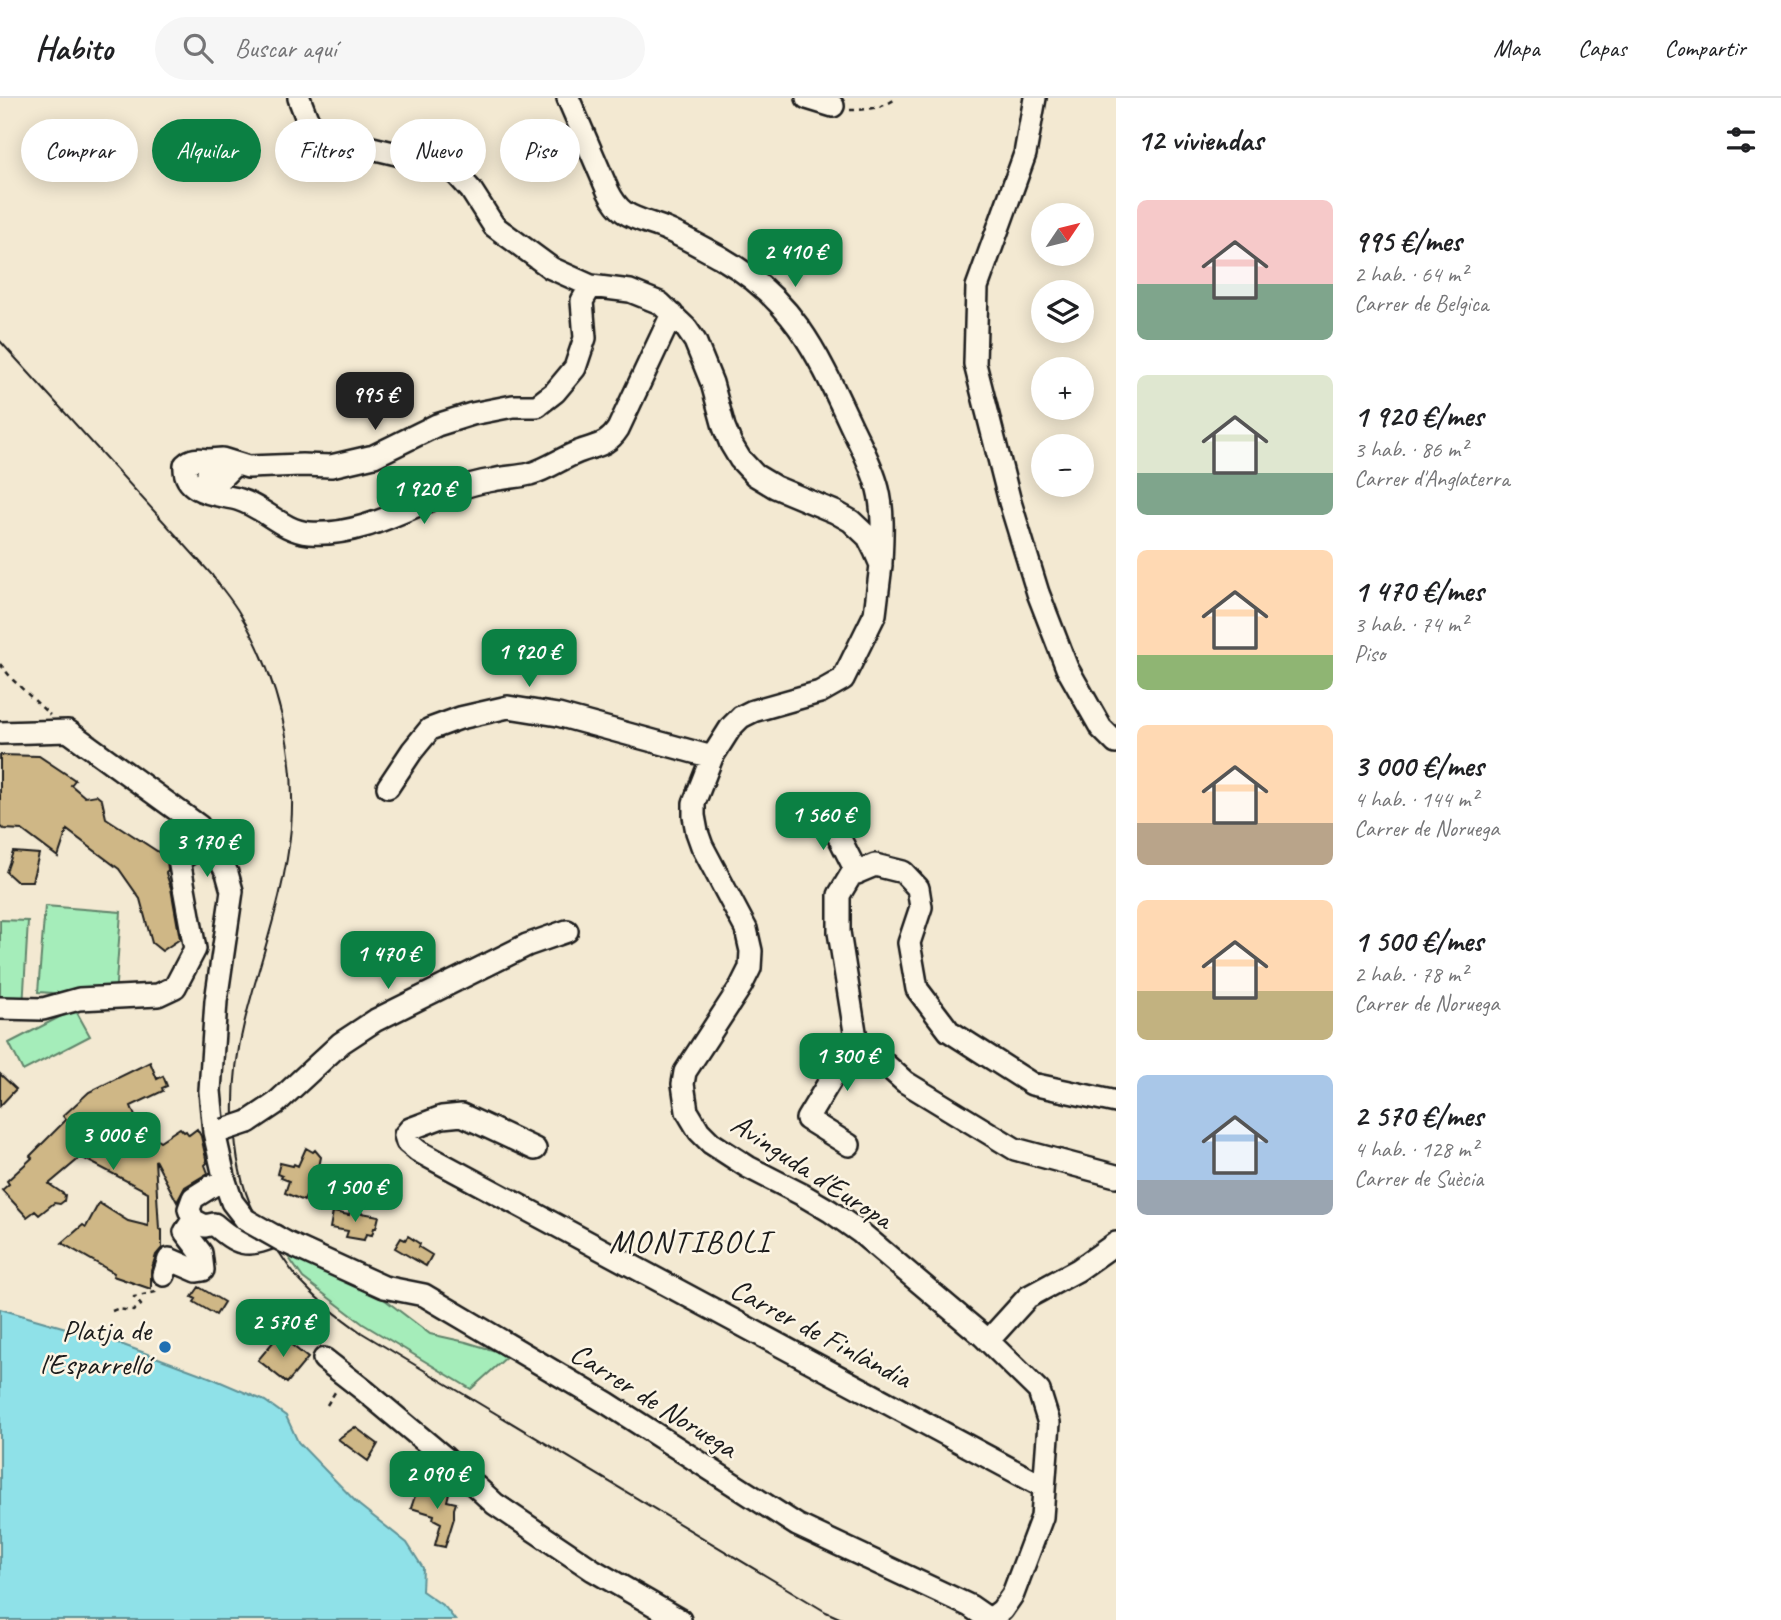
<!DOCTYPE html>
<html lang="es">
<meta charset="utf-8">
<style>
:root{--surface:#fff;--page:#f6f6f6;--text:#202124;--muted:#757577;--line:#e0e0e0;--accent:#0b8043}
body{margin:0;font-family:Caveat,sans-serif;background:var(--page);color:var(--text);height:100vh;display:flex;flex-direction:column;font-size:26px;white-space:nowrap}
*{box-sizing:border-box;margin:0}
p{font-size:23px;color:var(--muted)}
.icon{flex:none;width:38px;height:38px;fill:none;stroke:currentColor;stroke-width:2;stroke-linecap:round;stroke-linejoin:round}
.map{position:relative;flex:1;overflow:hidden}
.side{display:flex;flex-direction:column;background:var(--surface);width:665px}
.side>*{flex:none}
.guide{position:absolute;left:21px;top:21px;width:665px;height:63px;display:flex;gap:14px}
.needle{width:46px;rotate:55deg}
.fabs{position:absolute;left:1031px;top:105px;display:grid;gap:14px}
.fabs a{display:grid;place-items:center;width:63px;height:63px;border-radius:50%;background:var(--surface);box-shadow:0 4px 18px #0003;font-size:35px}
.price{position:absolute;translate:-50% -60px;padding:0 16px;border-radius:14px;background:var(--accent);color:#fff;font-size:23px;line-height:46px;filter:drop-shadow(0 2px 4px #0008)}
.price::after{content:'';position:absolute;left:50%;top:42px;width:21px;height:16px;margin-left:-10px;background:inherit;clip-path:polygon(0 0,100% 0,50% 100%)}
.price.active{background:#222;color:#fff}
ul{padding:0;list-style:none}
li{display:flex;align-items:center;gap:21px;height:175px;padding:0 21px}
li span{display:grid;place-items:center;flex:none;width:196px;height:140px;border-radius:10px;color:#555}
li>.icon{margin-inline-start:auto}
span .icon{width:84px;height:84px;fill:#fffc;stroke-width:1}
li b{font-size:30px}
h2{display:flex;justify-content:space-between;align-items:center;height:84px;padding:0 21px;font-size:30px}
.tag{padding:0 24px;border-radius:32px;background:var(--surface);box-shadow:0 4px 18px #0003;font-size:24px;line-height:63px}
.tag.active{background:var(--accent);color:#fff}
header{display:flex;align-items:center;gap:42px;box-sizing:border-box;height:98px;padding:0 35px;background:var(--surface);border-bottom:2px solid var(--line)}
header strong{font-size:33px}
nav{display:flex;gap:38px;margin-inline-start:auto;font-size:24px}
.search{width:490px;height:63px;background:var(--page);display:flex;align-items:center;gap:18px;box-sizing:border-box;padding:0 24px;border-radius:38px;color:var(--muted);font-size:26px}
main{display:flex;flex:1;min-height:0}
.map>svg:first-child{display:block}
</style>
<header>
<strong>Habito</strong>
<div class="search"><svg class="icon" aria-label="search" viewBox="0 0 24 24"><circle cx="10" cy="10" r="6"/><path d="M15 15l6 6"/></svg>Buscar aquí</div>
<nav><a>Mapa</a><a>Capas</a><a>Compartir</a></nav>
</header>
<main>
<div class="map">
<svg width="1116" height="1522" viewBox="0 0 1116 1522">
<rect width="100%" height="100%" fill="#f3e9d2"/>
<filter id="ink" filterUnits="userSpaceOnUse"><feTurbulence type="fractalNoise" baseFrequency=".0143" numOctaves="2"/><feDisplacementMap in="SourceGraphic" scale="14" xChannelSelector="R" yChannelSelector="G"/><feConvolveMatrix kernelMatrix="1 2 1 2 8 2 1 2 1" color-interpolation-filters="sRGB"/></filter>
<g filter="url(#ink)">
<!-- green -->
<path fill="#a5edba" stroke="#60846b" stroke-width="2" d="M45 808 121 814 115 899 38 894Z
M0 822 28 823 23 910 0 909Z
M75 911 90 938 23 973 9 945Z
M282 1150 376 1195 430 1236 466 1244 509 1257 471 1291 363 1226 303 1180Z"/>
<!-- water -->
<path fill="#8fe1e8" stroke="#619296" stroke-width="2" d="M0 1211 118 1245 209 1279 265 1303 286 1318 298 1344 359 1407 407 1445 423 1470 422 1493 445 1509 455 1522H0Z"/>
<!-- building -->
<path fill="#cfb786" stroke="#1c1c1c" stroke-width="2" d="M0 657 39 658 75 682 71 687 85 699 96 697 102 702 106 720 160 755 167 757 168 773 166 775 171 790 180 841 162 853 152 845 140 801 119 771 67 732 58 759 22 732 4 731 0 729Z
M13 754 39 756 32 783H16L6 774Z
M150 964 157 981 163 978 167 988 162 990 163 993 131 1008 149 1054 156 1040 160 1043 180 1030 184 1034 186 1033 189 1037 197 1031 201 1038 207 1065 205 1067 208 1075 185 1089 177 1104 155 1062 159 1131 162 1132V1150L156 1157 151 1173V1191L113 1178 114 1175 62 1145 83 1127 86 1129 99 1105 128 1123 148 1128V1094L81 1059 49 1086 65 1097 64 1103 60 1106 54 1105 39 1117 35 1113 27 1119 2 1092 9 1086 7 1083 32 1060 30 1058 66 1022 63 1018 89 994Z
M0 976 16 991 0 1008Z
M306 1050 313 1054 315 1052 321 1059 318 1074 320 1075 316 1087 315 1089 311 1087 304 1103 285 1095 289 1083 281 1080 282 1078 277 1076 280 1065 293 1068 294 1066 298 1068Z
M350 1113 379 1118 376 1130H374L372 1137 366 1136 364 1142 346 1139 348 1133 330 1130 333 1114 349 1117Z
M408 1138 420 1146 419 1149 432 1157 426 1168 395 1150 401 1140 405 1142Z
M199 1189 224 1204 216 1217 194 1204 196 1201 192 1199Z
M279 1237 308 1260 287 1285 258 1262Z
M355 1329 378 1346 368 1363 338 1341Z
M423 1391H440L449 1395 447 1403 456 1405 454 1411V1420L445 1449 435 1447 441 1425 433 1421 434 1417 411 1410 415 1398Z"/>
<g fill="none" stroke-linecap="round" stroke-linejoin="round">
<defs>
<path id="minor" d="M299 0 307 21 322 38 426 63 452 71 471 92 494 128 551 170 591 188 630 193 660 205 686 230 695 243 712 285 724 329 731 346 740 361 755 377 775 389 835 414 851 423 868 439 875 453 881 467 875 516 843 581 820 594 753 613 741 619 731 629 712 659 694 705V718L697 734 702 748 746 831 751 853 750 870 741 888 685 974 683 986 687 1013 699 1033 711 1045 748 1069 801 1096 830 1113 861 1135 983 1238 1039 1293 1049 1325 1042 1419 1013 1496 1002 1512 989 1522
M568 0 608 93C612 101 617 109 624 114 635 122 655 126 668 132 686 140 703 150 720 159 792 201 815 250 849 323 859 345 872 367 878 391 884 415 882 441 881 465
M807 0 833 8
M1035 0 1025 56 977 189 975 266 1010 404 1038 495 1067 570 1101 630 1116 645
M209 362C198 361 192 360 185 367 183 396 218 396 237 401 263 408 282 433 309 435 360 439 406 410 452 393 465 388 479 384 493 382 505 379 518 379 530 376 548 371 562 360 578 354 596 347 607 348 618 331L672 216
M235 366 222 379 208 376 209 362 222 361 248 369 302 367 331 368 374 358 437 327 472 316 513 308H537L555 294 575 270 585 240 582 203 591 188
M0 635 68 633 199 728 217 756 227 775 232 793 216 903 210 993 214 1034 225 1083 232 1104 246 1122
M388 689 412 653 430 631 460 620 508 609 558 617 712 659
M827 715 857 775
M0 910 43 911 79 901 158 897 175 889 195 851 179 762 209 743
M1116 1004 1032 986 949 933 917 891 909 845 921 809 918 790 903 774 875 767 851 777 839 797V834L856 940 905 984 1015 1051 1116 1078
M248 1024 275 1006 341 945 376 922 527 847 567 833
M849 1047 807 1021 856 940
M535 1051 462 1017 442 1019 410 1031 405 1037 407 1044 418 1053 1044 1389
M225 1083 212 1088 193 1100 189 1111 193 1122 205 1128 214 1126C238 1147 246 1150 275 1138
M285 1144 384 1189 424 1197 607 1305 797 1427 970 1508 983 1517 986 1522
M164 1177 169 1161 197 1173 203 1172 201 1155 185 1134 193 1122
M988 1243 1028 1199 1078 1172 1116 1145
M324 1261 365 1293 445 1360 495 1406 593 1472 680 1522"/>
</defs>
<!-- minor casing -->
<use href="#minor" stroke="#1c1c1c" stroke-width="26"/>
<!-- path -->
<path stroke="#1c1c1c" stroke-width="2.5" stroke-dasharray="5 5" stroke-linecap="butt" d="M850 12C867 12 883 10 897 0
M0 566 13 582 50 617
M112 1213 117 1211 133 1213 141 1207 134 1199 160 1193
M327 1307 337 1291"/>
<!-- minor -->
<use href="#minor" stroke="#fcf5e5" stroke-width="21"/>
<!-- tram -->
<path stroke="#1c1c1c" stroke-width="2" d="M0 243 212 477C221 490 232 502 240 516 278 578 297 657 291 730 285 797 260 861 244 926 230 981 228 1062 254 1114 260 1125 267 1135 273 1145 283 1160 292 1176 305 1188 322 1206 342 1221 362 1235L826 1514 844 1522"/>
<defs>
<path id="minor-bridge" d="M224 1032 248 1024
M246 1122 285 1144"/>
</defs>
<!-- minor-bridge casing -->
<use href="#minor-bridge" stroke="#1c1c1c" stroke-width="26" stroke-linecap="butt"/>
<!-- minor-bridge -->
<use href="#minor-bridge" stroke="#fcf5e5" stroke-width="21"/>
</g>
</g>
<!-- markers -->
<circle fill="#1f6fb2" stroke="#fcf5e5" stroke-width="2.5" cx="165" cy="1249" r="7"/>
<g text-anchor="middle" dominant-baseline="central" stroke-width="5" stroke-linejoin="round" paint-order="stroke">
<!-- street labels -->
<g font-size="30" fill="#1c1c1c" stroke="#fcf5e5">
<text transform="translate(812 1073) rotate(33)">Avinguda d'Europa</text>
<text transform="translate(821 1235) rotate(28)">Carrer de Finlàndia</text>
<text transform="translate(654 1302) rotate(32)">Carrer de Noruega</text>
</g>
<!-- poi labels -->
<g font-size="30" fill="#1c1c1c" stroke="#fcf5e5" text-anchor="end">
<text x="151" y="1232">Platja de<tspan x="151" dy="34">l'Esparrelló</tspan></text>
</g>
<!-- neighbourhood labels -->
<g font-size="32" letter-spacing="2" fill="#1c1c1c" stroke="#fcf5e5">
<text x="690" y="1143">MONTIBOLI</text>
</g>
</g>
</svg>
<div class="fabs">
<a><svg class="needle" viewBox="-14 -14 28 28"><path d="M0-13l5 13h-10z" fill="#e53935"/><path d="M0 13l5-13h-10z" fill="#757577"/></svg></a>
<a><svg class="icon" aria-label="layers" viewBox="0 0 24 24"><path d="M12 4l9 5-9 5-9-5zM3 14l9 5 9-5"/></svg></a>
<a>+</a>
<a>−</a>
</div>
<b class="price" style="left:795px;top:191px">2 410 €</b>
<b class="price active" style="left:375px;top:334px">995 €</b>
<b class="price" style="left:424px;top:428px">1 920 €</b>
<b class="price" style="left:529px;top:591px">1 920 €</b>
<b class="price" style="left:823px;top:754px">1 560 €</b>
<b class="price" style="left:207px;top:781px">3 170 €</b>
<b class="price" style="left:388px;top:893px">1 470 €</b>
<b class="price" style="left:847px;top:995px">1 300 €</b>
<b class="price" style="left:113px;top:1074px">3 000 €</b>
<b class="price" style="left:355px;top:1126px">1 500 €</b>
<b class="price" style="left:283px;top:1261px">2 570 €</b>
<b class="price" style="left:437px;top:1413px">2 090 €</b>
<div class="guide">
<a class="tag">Comprar</a>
<a class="tag active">Alquilar</a>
<a class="tag">Filtros</a>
<a class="tag">Nuevo</a>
<a class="tag">Piso</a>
</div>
</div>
<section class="side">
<h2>12 viviendas<svg class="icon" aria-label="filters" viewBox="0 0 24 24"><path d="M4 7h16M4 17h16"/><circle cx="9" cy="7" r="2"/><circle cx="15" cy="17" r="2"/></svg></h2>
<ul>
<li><span style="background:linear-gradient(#f6c9c9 60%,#7fa58c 0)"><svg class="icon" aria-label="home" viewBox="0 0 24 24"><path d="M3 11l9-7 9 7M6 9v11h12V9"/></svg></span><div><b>995 €/mes</b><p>2 hab. · 64 m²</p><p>Carrer de Belgica</p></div></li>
<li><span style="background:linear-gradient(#dfe7d0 70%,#7fa58c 0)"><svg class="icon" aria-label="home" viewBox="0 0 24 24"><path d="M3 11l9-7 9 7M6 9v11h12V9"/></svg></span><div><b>1 920 €/mes</b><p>3 hab. · 86 m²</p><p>Carrer d'Anglaterra</p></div></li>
<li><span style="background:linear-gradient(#ffd9b3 75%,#8fb573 0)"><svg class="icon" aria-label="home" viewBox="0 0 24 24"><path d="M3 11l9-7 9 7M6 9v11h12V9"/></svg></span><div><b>1 470 €/mes</b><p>3 hab. · 74 m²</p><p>Piso</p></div></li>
<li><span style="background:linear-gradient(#ffd9b3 70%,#b9a48a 0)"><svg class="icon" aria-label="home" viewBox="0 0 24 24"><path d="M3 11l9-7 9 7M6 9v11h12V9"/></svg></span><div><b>3 000 €/mes</b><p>4 hab. · 144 m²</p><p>Carrer de Noruega</p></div></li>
<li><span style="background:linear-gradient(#ffd9b3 65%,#c2b280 0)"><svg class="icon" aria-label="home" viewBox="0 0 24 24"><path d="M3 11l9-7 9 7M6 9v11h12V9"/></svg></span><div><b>1 500 €/mes</b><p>2 hab. · 78 m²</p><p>Carrer de Noruega</p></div></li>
<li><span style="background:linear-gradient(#a9c7e8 75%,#9aa5b1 0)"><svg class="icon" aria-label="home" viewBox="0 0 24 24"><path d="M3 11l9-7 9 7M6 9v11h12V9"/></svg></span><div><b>2 570 €/mes</b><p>4 hab. · 128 m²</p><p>Carrer de Suècia</p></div></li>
</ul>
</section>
</main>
